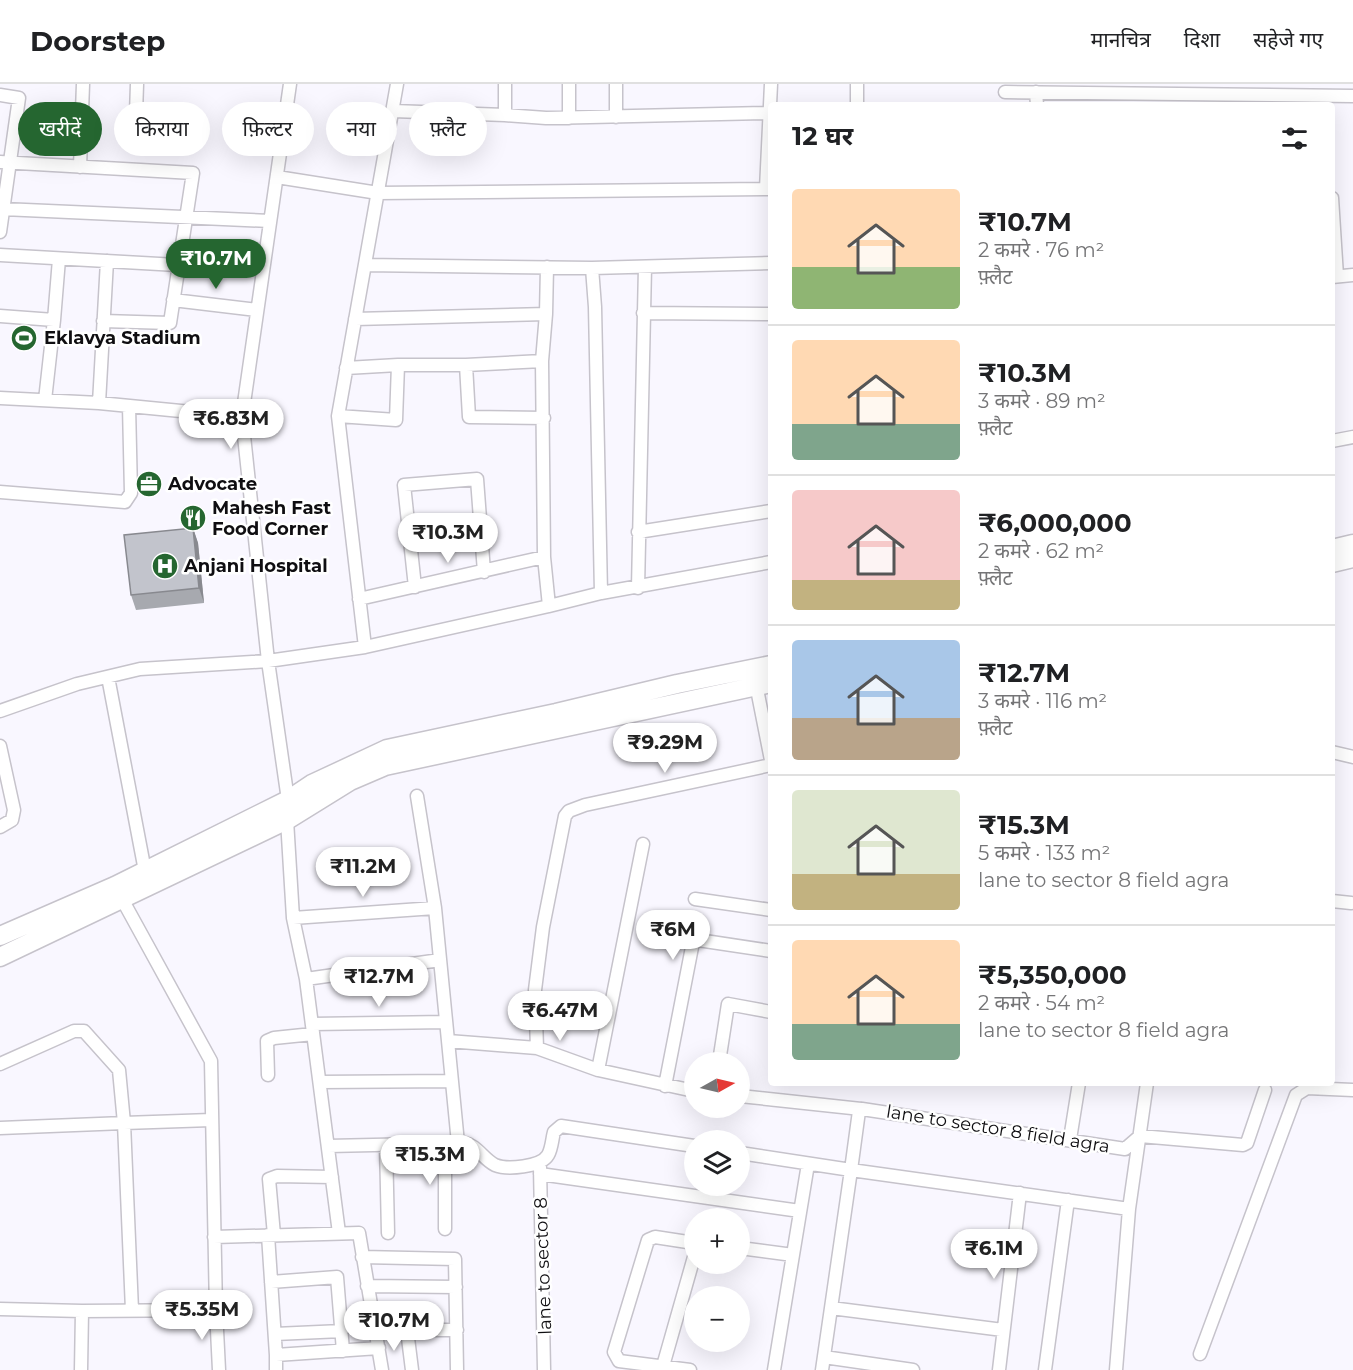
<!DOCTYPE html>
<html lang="hi">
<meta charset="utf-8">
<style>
:root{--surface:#fff;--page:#f2f2f2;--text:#202124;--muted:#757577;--line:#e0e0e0;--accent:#256630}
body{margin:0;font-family:Montserrat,"Noto Sans Devanagari",sans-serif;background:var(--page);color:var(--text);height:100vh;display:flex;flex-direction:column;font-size:22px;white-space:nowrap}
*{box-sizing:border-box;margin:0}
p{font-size:20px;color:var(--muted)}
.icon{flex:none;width:33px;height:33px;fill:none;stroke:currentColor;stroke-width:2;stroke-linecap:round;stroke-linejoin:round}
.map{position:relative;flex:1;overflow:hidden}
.panel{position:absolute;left:768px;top:18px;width:567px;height:984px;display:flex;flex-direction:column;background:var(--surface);border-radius:6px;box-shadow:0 6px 24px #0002}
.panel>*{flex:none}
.top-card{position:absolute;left:18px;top:18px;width:570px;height:54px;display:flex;gap:12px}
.needle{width:39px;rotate:82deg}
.tools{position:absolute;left:684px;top:968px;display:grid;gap:12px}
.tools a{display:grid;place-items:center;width:66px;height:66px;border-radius:50%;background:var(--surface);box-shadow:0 6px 24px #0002;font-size:30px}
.price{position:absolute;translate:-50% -51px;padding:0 14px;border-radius:21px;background:#fff;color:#222;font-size:20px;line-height:39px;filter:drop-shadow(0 2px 3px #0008)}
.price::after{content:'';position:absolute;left:50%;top:36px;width:18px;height:14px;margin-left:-9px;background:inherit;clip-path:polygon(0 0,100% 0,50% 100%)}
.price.selected{background:var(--accent);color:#fff}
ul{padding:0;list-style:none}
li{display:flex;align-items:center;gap:18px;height:150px;padding:0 24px}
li+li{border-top:2px solid var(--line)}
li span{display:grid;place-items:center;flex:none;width:168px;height:120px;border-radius:6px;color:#555}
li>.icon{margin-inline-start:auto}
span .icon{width:72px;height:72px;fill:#fffc;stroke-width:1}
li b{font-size:26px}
h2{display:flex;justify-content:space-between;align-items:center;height:72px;padding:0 24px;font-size:26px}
.tag{padding:0 21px;border-radius:27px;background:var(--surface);box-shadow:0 6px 24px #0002;font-size:21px;line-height:54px}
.tag.selected{background:var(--accent);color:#fff}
header{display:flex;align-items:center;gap:36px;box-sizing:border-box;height:84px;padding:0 30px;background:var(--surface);border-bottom:2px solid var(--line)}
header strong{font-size:28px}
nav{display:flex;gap:33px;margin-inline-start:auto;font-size:21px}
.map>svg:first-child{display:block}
</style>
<header>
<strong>Doorstep</strong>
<nav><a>मानचित्र</a><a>दिशा</a><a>सहेजे गए</a></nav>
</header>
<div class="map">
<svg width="1353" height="1286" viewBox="0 0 1353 1286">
<rect width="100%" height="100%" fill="#f9f7ff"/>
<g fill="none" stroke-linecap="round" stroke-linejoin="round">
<defs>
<path id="street" d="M290 0 242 333 268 577 288 716 287 736 293 834 306 895 339 1149
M569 0V34
M616 0V33
M857 0V21
M1005 8 1353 12
M1036 8 1037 21
M0 11 19 14 0 148
M393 27 505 31V0
M505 31 546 34 769 29
M135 60 137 0
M0 78 193 89 170 239 103 237
M80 83 83 0
M277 93 378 109 771 105
M766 105 771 0
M1332 114 1337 192
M3 125 270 137
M0 171 177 181
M365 181 592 184 771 179
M592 184 595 223 601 509
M1332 193 1353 191
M173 216 257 226
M643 229 771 230
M546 230 547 183
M0 232 54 236 45 316
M355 235 546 230 542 277 544 473 549 522 365 563
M54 236 59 175
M542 277 466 281 469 333 544 334
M398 281H466
M0 314 99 319 242 333
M99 319 107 177
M338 332 396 336 398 281 346 284
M1332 357 1353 353
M0 408 125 418 131 409 129 322
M638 448 771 427
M415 503 404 401 477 395 484 488
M638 504 645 183
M359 515 544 473
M549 522 601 509 771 478
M108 593 145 787
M755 595 771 676
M0 627 77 600 140 585 268 577 365 563 338 332 397 0
M0 662 14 726 12 736 0 743
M1332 668 1353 673
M417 712 435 824 458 1059
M695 815 771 826
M1332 817 1351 819
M293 834 435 824
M306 895 440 876
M312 940 446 938
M448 957 537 964 598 986 694 1007
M537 964 535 906 543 843 565 732 569 727 585 721 771 681
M719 978 728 920 771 928
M0 980 74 947H84L119 986 124 1039 0 1044
M598 986 643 760
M268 991 267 957 274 954 313 950
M320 998 452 997
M665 1002 693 858 698 856 771 867
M740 1012 861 1025
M1070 1055 1079 999
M386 1061 388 1149
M328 1062 464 1059C477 1061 483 1075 495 1081 507 1086 541 1083 548 1071 552 1064 552 1055 554 1048L561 1042 694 1062
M740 1069 851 1086 859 1027 862 1025 1125 1065 1140 1052 1243 1061 1247 1059 1265 1006
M540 1083 544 1286
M540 1090 800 1127
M445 1145V1059
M268 1151 276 1271 379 1264
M274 1151 269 1095 277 1092 332 1093
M214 1153 359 1149 382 1286
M740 1164 793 1171
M362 1173 455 1175 457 1286
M271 1198 337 1193 343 1267
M367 1202 456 1203
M831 1224 1003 1246
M0 1225 82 1227
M132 1226 124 1039 211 1036
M216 1226 219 1286
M376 1246H457
M407 1246 412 1286
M275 1250 342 1247
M1200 1270 1296 1011 1307 1004 1353 1006
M276 1271V1286
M824 1273 913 1286
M663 1282 694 1173
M81 1286 82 1227 216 1226 211 977 122 815
M690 1286 619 1277 614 1268 648 1156 655 1153 694 1159
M774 1286 808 1080
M822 1286 851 1086 1129 1125
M999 1286 1020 1109
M1045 1286 1068 1116
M1116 1286 1129 1125 1147 999"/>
<path id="secondary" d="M1332 465 1353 460
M1332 479 1353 474
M0 852 115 802 288 716 312 700 387 665 556 629 677 600 771 581
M0 873 287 736 350 697 385 682 771 599"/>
</defs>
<!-- street casing -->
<use href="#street" stroke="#c6c3cb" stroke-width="15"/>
<!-- secondary casing -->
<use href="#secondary" stroke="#c6c3cb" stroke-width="21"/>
<!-- street -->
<use href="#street" stroke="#fff" stroke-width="12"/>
<!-- secondary -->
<use href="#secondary" stroke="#fff" stroke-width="18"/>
</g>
<!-- wall -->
<path fill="#a7a9af" d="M193 444 198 459 204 519 136 526 131 511Z"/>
<!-- shaded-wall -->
<path fill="#88898f" d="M193 444 198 459 204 519 199 504Z"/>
<!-- building -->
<path fill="#c2c4cc" stroke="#88898f" stroke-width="1.5" d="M193 444 199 504 131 511 124 451Z"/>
<!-- icons -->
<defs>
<symbol id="stadium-disc" viewBox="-11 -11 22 22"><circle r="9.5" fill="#256630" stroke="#fff"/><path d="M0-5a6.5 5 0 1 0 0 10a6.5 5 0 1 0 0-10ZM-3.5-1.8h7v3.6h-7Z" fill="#fff"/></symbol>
<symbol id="office-disc" viewBox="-11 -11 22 22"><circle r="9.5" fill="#256630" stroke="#fff"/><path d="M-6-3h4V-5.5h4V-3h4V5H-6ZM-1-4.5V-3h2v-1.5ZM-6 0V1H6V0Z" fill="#fff"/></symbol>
<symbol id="restaurant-disc" viewBox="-11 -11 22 22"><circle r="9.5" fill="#256630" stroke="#fff"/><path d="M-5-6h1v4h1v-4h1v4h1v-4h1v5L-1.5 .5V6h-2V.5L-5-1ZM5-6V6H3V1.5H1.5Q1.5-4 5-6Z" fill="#fff"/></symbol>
<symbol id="hospital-disc" viewBox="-11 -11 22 22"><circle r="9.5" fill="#256630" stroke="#fff"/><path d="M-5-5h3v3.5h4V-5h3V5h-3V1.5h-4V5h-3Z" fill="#fff"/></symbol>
</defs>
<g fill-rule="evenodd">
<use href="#stadium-disc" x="9" y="239" width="30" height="30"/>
<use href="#office-disc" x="134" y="385" width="30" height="30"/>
<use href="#restaurant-disc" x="178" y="419" width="30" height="30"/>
<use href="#hospital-disc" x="150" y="467" width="30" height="30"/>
</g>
<g text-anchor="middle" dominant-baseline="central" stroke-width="5" stroke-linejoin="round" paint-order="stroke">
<!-- poi labels -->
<g font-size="18" font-weight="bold" fill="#0f0e11" stroke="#fff" text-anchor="start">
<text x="44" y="254">Eklavya Stadium</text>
<text x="168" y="400">Advocate</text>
<text x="212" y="424">Mahesh Fast<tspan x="212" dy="21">Food Corner</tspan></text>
<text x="184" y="482">Anjani Hospital</text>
</g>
<!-- street labels -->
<g font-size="18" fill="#0f0e11" stroke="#fff">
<text transform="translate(998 1045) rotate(9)">lane to sector 8 field agra</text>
<text transform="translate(543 1182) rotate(-92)">lane to sector 8</text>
</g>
</g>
</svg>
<div class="tools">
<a><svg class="needle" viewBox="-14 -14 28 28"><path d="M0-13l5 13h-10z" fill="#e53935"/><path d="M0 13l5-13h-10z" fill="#757577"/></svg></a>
<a><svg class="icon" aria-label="layers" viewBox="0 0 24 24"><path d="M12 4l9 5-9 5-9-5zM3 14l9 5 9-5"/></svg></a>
<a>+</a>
<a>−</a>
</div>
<b class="price selected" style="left:216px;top:206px">₹10.7M</b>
<b class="price" style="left:231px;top:366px">₹6.83M</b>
<b class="price" style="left:448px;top:480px">₹10.3M</b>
<b class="price" style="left:665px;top:690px">₹9.29M</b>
<b class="price" style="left:363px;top:814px">₹11.2M</b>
<b class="price" style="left:673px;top:877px">₹6M</b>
<b class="price" style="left:379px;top:924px">₹12.7M</b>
<b class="price" style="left:560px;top:958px">₹6.47M</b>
<b class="price" style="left:430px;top:1102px">₹15.3M</b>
<b class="price" style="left:994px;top:1196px">₹6.1M</b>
<b class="price" style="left:202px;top:1257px">₹5.35M</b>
<b class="price" style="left:394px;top:1268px">₹10.7M</b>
<div class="top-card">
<a class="tag selected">खरीदें</a>
<a class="tag">किराया</a>
<a class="tag">फ़िल्टर</a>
<a class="tag">नया</a>
<a class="tag">फ़्लैट</a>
</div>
<section class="panel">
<h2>12 घर<svg class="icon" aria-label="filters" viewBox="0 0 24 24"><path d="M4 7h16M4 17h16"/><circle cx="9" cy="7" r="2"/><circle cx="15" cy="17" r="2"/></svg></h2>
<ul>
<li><span style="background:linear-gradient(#ffd9b3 65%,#8fb573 0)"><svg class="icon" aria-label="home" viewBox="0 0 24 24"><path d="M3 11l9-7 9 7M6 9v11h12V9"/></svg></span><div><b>₹10.7M</b><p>2 कमरे · 76 m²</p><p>फ़्लैट</p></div></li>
<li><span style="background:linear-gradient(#ffd9b3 70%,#7fa58c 0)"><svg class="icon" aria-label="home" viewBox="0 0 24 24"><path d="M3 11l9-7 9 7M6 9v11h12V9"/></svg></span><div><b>₹10.3M</b><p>3 कमरे · 89 m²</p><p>फ़्लैट</p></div></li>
<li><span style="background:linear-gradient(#f6c9c9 75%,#c2b280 0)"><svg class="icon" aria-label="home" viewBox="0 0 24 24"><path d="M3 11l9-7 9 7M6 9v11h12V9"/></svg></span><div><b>₹6,000,000</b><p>2 कमरे · 62 m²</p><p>फ़्लैट</p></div></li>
<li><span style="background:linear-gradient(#a9c7e8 65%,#b9a48a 0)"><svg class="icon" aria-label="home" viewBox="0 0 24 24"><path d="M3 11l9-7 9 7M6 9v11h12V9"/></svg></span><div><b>₹12.7M</b><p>3 कमरे · 116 m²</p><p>फ़्लैट</p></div></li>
<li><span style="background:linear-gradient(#dfe7d0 70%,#c2b280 0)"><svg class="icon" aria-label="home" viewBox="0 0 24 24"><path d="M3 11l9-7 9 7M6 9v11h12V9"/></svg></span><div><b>₹15.3M</b><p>5 कमरे · 133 m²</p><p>lane to sector 8 field agra</p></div></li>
<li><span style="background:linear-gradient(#ffd9b3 70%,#7fa58c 0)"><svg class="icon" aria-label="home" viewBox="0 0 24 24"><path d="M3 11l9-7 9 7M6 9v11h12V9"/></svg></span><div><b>₹5,350,000</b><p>2 कमरे · 54 m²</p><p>lane to sector 8 field agra</p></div></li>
</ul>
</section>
</div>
